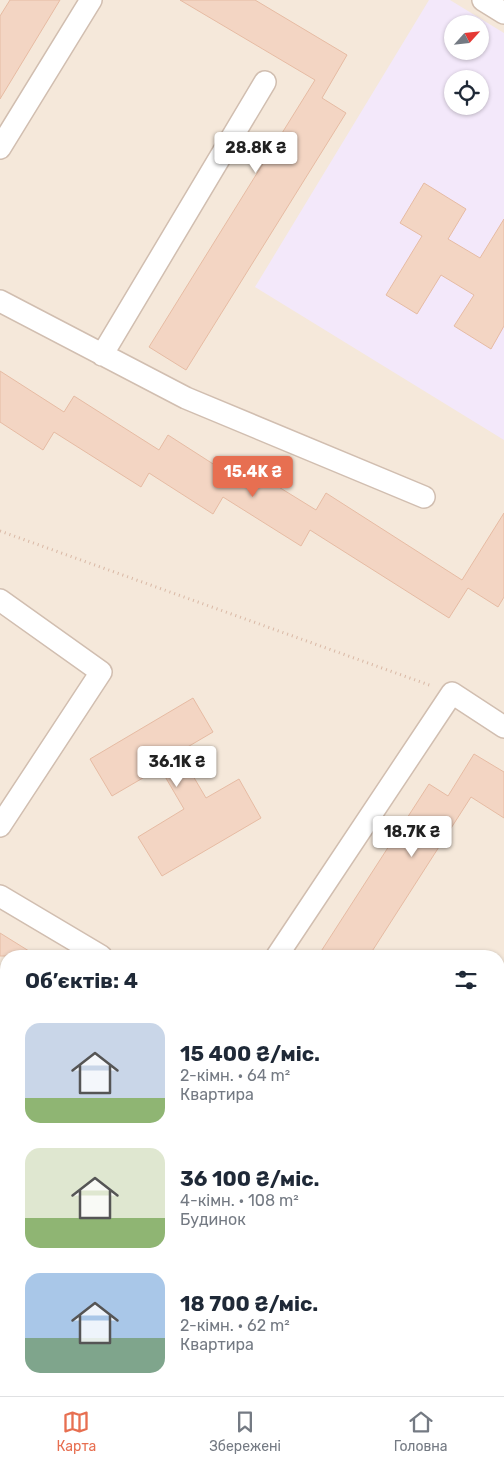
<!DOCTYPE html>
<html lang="uk">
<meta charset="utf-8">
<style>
:root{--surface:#fff;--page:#f6f6f7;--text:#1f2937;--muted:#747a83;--line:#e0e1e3;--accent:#e76f51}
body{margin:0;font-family:Rubik,sans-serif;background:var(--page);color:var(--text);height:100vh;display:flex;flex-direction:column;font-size:19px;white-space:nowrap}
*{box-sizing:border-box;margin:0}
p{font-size:16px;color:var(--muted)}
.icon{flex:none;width:28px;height:28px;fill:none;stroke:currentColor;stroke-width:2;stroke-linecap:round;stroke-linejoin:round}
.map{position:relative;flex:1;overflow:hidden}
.panel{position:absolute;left:0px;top:950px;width:505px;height:446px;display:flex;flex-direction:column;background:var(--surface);border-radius:20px 20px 0 0;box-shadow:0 1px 4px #0004}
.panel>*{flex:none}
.needle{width:32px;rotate:63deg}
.tools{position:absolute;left:444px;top:15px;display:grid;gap:10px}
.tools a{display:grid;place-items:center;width:45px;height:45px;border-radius:50%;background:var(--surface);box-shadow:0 1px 4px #0004;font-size:25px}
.price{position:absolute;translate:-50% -42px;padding:0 11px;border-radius:5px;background:#fff;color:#222;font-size:16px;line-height:32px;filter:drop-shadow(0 1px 2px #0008)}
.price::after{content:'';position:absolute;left:50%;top:30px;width:15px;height:11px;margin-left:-8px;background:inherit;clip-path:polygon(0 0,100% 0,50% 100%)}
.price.current{background:var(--accent);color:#fff}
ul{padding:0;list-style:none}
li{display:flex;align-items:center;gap:15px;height:125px;padding:0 25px}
li span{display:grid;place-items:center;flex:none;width:140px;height:100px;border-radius:15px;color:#555}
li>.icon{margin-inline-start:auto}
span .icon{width:60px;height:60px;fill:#fffc;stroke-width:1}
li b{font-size:21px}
h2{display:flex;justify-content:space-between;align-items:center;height:60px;padding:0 25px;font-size:21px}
.tab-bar{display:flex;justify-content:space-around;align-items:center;height:70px;border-top:1px solid var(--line);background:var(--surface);font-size:14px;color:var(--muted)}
.tab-bar a{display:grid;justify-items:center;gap:2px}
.tab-bar .current{color:var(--accent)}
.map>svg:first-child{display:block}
</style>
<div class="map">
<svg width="504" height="1396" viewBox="0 0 504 1396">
<rect width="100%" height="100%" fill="#fdf6ec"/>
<!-- residential -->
<path fill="#f5e8da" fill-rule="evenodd" d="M0 0H504V1396H166L157 1390H499V956H6V1297L0 1293ZM452 24H480V51H452ZM452 79H480V106H452Z"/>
<!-- education -->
<path fill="#f3e8fa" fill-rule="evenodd" d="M429 0H450L504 33V440L255 287ZM452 24H480V51H452ZM452 79H480V106H452Z"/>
<!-- green -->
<path fill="#d8ecc9" d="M0 1307 6 1311V1343L0 1339Z
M103 1390H130L139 1396H99Z"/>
<!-- building -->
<path fill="#f3d5c3" stroke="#e6bba3" d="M10 0H60L0 99V16Z
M180 0H255L347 55 322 98 346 113 186 370 149 347 315 80Z
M424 183 466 209 448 239 480 258 504 219V326L491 349 454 326 474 295 441 275 417 314 386 295 422 236 400 223Z
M0 371 64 412 74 396 159 450 168 435 235 478 243 465 316 510 326 493 462 580 504 513V597L498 607 468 588 449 618 310 530 301 546 223 497 213 514 149 473 141 487 54 432 43 450 0 422Z
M193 698 213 732 179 752 206 798 239 779 261 818 162 876 138 837 184 809 160 768 112 796 90 759Z
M474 754 504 772V818L471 797 369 956H318L429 784 448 796Z
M0 933 37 956H0Z"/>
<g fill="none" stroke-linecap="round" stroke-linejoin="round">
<defs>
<path id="minor" d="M483 0 504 13
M0 148 91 0
M0 301 186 398 424 497
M102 355 265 82
M0 600 101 672 0 826
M0 896 101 956
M277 956 452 693 504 727
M0 1088 6 1092
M499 1241 504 1232
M0 1289 6 1293
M0 1370 6 1374
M33 1390 43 1396
M162 1390 172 1396
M489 1390 499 1396
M405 1396 409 1390"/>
</defs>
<!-- minor casing -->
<use href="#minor" stroke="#d1beb0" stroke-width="24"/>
<!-- path -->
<path stroke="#d9b8a5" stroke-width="3" stroke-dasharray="1 4" stroke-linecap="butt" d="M0 531 432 686"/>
<!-- minor -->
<use href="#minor" stroke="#fff" stroke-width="21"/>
</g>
</svg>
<div class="tools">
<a><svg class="needle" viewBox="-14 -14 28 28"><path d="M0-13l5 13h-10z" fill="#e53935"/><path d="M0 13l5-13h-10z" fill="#747a83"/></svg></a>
<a><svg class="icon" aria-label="locate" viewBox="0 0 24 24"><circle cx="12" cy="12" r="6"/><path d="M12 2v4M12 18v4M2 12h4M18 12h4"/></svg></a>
</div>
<b class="price" style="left:256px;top:174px">28.8K ₴</b>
<b class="price current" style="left:253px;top:498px">15.4K ₴</b>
<b class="price" style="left:177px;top:788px">36.1K ₴</b>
<b class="price" style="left:412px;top:858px">18.7K ₴</b>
<section class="panel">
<h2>Об’єктів: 4<svg class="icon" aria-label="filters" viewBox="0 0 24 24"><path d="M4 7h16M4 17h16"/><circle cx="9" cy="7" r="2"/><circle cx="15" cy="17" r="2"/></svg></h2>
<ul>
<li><span style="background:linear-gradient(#c9d6e8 75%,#8fb573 0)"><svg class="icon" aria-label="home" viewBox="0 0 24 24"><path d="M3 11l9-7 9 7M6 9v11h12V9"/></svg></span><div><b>15 400 ₴/міс.</b><p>2-кімн. · 64 m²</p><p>Квартира</p></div></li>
<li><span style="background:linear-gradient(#dfe7d0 70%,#8fb573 0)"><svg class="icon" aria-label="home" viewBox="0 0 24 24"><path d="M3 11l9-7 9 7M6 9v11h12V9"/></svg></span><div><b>36 100 ₴/міс.</b><p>4-кімн. · 108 m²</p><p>Будинок</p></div></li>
<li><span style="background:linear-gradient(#a9c7e8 65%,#7fa58c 0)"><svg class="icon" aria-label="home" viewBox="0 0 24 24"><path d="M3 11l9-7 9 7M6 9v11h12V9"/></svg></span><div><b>18 700 ₴/міс.</b><p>2-кімн. · 62 m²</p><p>Квартира</p></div></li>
</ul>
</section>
</div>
<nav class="tab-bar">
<a class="current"><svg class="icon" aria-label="map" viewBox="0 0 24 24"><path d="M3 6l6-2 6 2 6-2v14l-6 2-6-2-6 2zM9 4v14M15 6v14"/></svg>Карта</a>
<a><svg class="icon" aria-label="saved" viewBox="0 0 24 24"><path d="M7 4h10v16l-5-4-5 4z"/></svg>Збережені</a>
<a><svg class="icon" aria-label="home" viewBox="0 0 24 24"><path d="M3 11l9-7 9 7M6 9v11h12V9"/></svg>Головна</a>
</nav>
